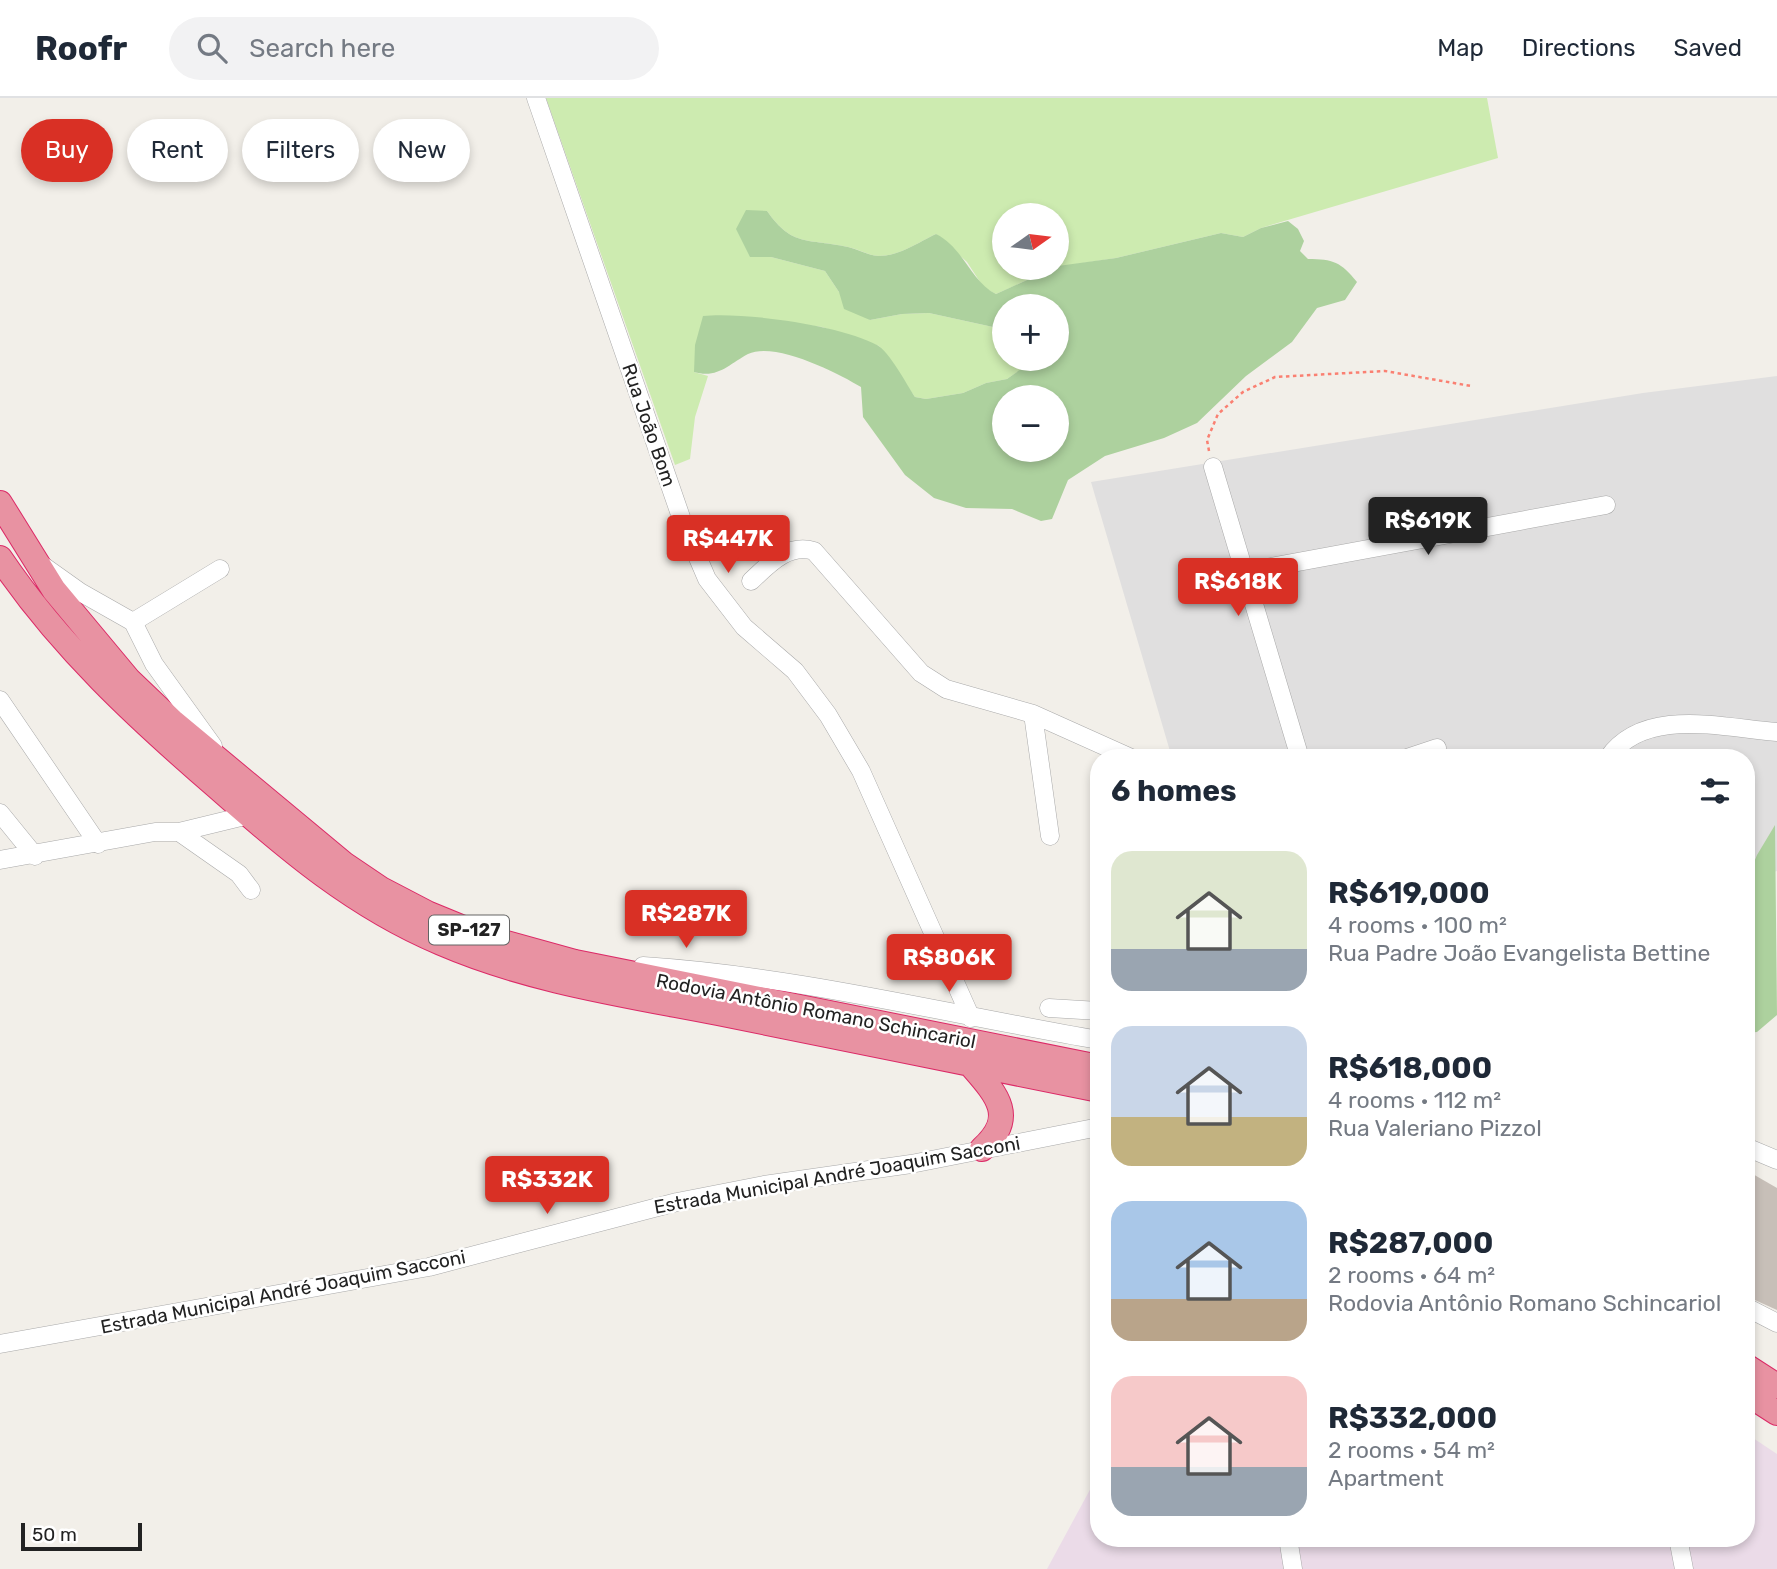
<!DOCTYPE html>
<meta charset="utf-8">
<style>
:root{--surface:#fff;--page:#f2f2f3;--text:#1f2937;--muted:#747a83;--line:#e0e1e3;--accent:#d93025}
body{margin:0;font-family:Rubik,sans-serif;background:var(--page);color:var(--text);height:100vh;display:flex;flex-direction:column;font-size:26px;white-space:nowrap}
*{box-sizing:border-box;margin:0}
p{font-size:23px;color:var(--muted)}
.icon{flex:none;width:38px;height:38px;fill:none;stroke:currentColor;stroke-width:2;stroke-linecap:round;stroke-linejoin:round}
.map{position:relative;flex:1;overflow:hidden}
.panel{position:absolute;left:1090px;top:651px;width:665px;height:798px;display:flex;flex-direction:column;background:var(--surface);border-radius:28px;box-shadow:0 4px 10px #0003}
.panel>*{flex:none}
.guide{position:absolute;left:21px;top:21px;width:665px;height:63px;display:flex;gap:14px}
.needle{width:46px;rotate:76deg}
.fabs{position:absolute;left:992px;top:105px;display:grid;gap:14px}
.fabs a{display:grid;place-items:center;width:77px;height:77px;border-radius:50%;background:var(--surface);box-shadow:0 4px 10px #0003;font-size:35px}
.scale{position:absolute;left:21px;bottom:18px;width:121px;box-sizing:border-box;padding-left:7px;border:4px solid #222;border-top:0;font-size:19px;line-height:24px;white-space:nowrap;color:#222;-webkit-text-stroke:5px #fff;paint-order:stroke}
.price{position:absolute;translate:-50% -60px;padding:0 16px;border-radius:7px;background:var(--accent);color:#fff;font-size:23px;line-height:46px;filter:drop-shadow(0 2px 4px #0008)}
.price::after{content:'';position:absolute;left:50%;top:42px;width:21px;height:16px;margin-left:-10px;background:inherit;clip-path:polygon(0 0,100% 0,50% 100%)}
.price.active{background:#222;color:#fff}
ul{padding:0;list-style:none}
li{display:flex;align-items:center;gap:21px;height:175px;padding:0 21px}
li span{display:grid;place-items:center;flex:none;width:196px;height:140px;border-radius:21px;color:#555}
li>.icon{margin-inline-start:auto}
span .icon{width:84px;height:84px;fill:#fffc;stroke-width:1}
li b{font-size:30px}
h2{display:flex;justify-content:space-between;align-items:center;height:84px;padding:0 21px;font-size:30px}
.pill{padding:0 24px;border-radius:32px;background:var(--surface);box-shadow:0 4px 10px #0003;font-size:24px;line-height:63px}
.pill.active{background:var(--accent);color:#fff}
header{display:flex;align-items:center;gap:42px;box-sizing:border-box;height:98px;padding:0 35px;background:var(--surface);border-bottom:2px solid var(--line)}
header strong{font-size:33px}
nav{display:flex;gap:38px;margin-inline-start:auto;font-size:24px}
.search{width:490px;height:63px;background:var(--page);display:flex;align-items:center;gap:18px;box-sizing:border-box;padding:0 24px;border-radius:38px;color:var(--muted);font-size:26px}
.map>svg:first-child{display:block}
</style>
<header>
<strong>Roofr</strong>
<div class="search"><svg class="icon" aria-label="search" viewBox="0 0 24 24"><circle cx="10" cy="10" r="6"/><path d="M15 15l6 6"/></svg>Search here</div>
<nav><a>Map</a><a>Directions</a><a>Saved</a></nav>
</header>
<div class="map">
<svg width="1777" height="1471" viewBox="0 0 1777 1471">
<rect width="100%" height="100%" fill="#f2efe9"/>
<!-- residential -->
<path fill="#e0dfdf" d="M1777 278V773L1747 781 1746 660H1172L1091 384 1643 295Z"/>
<!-- industrial -->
<path fill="#ebdbe8" d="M1747 1336 1777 1356V1471H1047L1099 1375V1440H1746Z"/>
<!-- grass -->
<path fill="#cdebb0" d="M546 0H1487L1498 60 1261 130 1243 139 1221 135 1116 160 1057 169V117H1004V170H1054L996 196 984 190 967 164 936 136C919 144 899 158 879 158 870 158 858 151 848 149 808 140 793 150 767 113L771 159 825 173 839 194 870 222 902 216 929 215 993 229 1004 235V261L1035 262 1007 281 986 285 963 295 926 301 915 299 879 248 822 229 776 223 694 274 708 278 695 319 690 361 675 367Z"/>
<!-- forest -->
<path fill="#add19e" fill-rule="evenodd" d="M746 112 767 113C793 150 808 140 848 149 857 151 870 158 879 158 899 158 919 144 936 136 964 150 971 184 996 196L1058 168 1116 160 1221 135 1243 139 1261 130 1288 123 1298 131 1304 143 1300 153 1308 161C1333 161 1341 164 1357 184L1345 202 1317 210 1292 244 1246 278 1197 325 1164 340 1105 358 1068 382 1052 421 1041 423 1012 411 966 410 934 400 905 377 863 319 861 289C838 275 775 243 748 256 729 266 718 281 694 274L695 247 703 218C744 214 841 227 877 247 889 253 907 287 915 299L926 301 963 295 986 285 1007 281 1035 261H1057V208H1004V235L993 229 929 215 902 216 870 222 844 211 839 194 825 173 771 159H750L736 131ZM1004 299H1057V352H1004Z
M1775 727 1777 917 1757 934 1747 935V781L1757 757Z"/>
<!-- building -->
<path fill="#c7bfb8" d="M1751 1075 1777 1090V1212L1746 1198V1083Z"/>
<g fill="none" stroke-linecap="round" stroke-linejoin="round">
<defs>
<path id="minor" d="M536 0 683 425 707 481 744 529 795 573 828 617 861 673 971 920
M1213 369 1300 660
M42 467 80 494 133 524 154 566 213 648
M1244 474 1606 407
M751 483C769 466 788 445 814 453L921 575 946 591 1033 616 1131 660
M133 524 220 471
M0 602 98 746
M1033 616 1050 738
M1407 660 1437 650
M1608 660C1644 608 1723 630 1777 634
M0 715 35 758
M179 734 239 776 251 792
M0 762 155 734H179L249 717
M643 868C797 878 947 916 1099 942
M1049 910 1099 913
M1746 1049 1777 1062
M1746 1209 1777 1225
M0 1246 429 1169 677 1104 764 1087 911 1066 1099 1029
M1288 1440 1293 1471
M1678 1440 1684 1471"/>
<path id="highway" d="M0 405 54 492 129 582 172 623 344 766 381 791 427 815 488 840 575 864 1099 969
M0 460C60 549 137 620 218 690 287 751 355 809 441 845 529 883 625 897 718 915 845 941 972 966 1099 992
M969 965C995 995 1019 1018 982 1051
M1746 1268 1777 1288
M1746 1295 1777 1315"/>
</defs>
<!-- minor casing -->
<use href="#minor" stroke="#a9a9a9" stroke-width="19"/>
<!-- highway casing -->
<use href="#highway" stroke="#dc2a67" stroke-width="26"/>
<!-- path -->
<path stroke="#fa8072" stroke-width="2.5" stroke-dasharray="3.5 3.5" stroke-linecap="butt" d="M1209 353 1207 342 1218 316 1243 294 1275 279 1385 273 1471 288"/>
<!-- minor -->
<use href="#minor" stroke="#fff" stroke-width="18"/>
<!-- highway -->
<use href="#highway" stroke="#e892a2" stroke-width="24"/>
</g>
<g text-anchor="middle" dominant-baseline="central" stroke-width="5" stroke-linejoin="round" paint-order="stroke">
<!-- shield labels -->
<rect fill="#fff" stroke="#646464" stroke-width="2" x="429" y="817.5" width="80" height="29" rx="5"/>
<g font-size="18" font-weight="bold" fill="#222">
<text x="469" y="832">SP-127</text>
</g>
<!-- street labels -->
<g font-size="19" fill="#222" stroke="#fff">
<text transform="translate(649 327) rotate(71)">Rua João Bom</text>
<text transform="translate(816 913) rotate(11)">Rodovia Antônio Romano Schincariol</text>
<text transform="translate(837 1077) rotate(-10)">Estrada Municipal André Joaquim Sacconi</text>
<text transform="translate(283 1194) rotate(-11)">Estrada Municipal André Joaquim Sacconi</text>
</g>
</g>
</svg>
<div class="fabs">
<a><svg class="needle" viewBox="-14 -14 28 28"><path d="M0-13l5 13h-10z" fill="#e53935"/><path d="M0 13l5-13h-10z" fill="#747a83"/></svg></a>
<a>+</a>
<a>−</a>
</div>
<div class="scale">50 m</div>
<b class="price active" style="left:1428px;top:459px">R$619K</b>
<b class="price" style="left:728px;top:477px">R$447K</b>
<b class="price" style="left:1238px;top:520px">R$618K</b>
<b class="price" style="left:686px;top:852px">R$287K</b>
<b class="price" style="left:949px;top:896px">R$806K</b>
<b class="price" style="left:547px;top:1118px">R$332K</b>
<div class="guide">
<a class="pill active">Buy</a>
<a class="pill">Rent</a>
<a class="pill">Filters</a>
<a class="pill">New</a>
</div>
<section class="panel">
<h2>6 homes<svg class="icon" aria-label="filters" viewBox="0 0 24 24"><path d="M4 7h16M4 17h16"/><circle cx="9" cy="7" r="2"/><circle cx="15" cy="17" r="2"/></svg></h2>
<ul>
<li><span style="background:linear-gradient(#dfe7d0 70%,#9aa5b1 0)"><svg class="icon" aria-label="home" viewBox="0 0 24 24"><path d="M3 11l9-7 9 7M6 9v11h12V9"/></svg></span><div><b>R$619,000</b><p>4 rooms · 100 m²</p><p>Rua Padre João Evangelista Bettine</p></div></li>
<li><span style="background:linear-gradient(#c9d6e8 65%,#c2b280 0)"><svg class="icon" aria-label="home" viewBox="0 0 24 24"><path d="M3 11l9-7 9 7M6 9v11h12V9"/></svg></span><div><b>R$618,000</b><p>4 rooms · 112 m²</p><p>Rua Valeriano Pizzol</p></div></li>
<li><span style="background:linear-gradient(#a9c7e8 70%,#b9a48a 0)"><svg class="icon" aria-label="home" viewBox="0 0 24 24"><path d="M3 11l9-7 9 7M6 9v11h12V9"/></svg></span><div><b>R$287,000</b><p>2 rooms · 64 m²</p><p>Rodovia Antônio Romano Schincariol</p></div></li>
<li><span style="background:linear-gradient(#f6c9c9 65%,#9aa5b1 0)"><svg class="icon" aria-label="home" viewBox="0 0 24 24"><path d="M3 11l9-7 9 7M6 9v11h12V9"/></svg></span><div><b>R$332,000</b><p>2 rooms · 54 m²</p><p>Apartment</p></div></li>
</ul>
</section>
</div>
